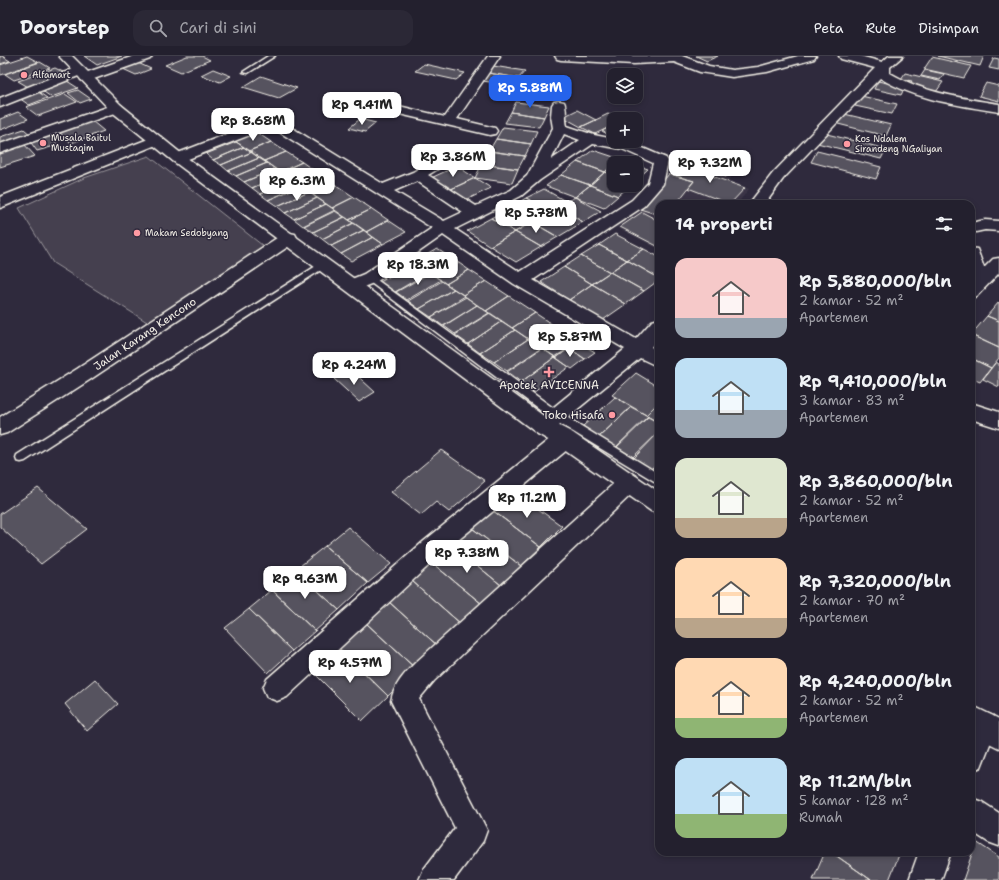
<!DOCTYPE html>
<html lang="id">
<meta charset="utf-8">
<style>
:root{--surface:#23202e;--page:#2b2836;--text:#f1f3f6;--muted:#a3a3aa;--line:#403e4a;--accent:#2563eb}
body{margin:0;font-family:"Shantell Sans",sans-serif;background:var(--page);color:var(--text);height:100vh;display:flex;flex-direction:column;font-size:15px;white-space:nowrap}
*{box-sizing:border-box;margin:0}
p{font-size:13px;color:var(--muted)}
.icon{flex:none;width:22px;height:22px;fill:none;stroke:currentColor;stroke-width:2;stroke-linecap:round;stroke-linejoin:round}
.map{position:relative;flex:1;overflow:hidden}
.details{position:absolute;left:655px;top:144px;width:320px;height:656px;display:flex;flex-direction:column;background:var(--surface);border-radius:12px;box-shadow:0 2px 6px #0003,0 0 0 1px var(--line)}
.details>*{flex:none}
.fabs{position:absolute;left:607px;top:12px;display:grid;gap:8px}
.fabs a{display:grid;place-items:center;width:36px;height:36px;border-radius:8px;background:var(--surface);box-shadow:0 2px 6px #0003,0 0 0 1px var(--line);font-size:20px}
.price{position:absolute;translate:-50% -34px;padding:0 9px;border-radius:8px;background:#fff;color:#222;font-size:13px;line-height:26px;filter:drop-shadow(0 1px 2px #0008)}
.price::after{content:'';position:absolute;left:50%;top:24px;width:12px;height:9px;margin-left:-6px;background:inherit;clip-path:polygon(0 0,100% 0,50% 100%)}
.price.current{background:var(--accent);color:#fff}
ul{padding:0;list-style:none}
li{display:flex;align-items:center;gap:12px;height:100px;padding:0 20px}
li span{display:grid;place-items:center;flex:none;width:112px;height:80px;border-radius:12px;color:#555}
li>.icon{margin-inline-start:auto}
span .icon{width:48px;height:48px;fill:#fffc;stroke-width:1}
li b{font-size:17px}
h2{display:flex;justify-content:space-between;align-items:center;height:48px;padding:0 20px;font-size:17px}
header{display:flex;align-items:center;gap:24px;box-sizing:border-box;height:56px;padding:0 20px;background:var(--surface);border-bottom:1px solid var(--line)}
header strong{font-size:19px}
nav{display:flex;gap:22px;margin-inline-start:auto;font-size:14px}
.search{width:280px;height:36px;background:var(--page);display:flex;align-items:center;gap:10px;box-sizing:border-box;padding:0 14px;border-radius:12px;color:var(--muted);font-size:15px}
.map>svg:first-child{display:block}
</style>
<header>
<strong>Doorstep</strong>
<div class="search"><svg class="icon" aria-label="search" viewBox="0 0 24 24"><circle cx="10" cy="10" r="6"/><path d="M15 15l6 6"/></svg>Cari di sini</div>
<nav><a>Peta</a><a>Rute</a><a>Disimpan</a></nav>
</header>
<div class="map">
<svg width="999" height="824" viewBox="0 0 999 824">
<rect width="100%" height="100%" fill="#2f2a3d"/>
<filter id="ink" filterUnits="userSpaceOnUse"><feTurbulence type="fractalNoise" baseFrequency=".025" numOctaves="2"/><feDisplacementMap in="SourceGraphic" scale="8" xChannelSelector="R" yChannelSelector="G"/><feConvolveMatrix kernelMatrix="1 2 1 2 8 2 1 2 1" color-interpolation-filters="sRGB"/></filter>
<g filter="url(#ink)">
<!-- built -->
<path fill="#3b3647" d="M695 96 740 113 728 124 749 133 737 148H659V193L614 170 650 139 667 116Z"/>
<!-- green -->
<path fill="#454050" stroke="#9c989c" d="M149 100 267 193 147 266 53 207 19 152 84 122Z"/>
<!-- building -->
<path fill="#56525f" stroke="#f4f1e8" d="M0 0H2L10 5 0 8Z
M27 0 38 6 1 19 0 18V9Z
M84 0H122L97 9Z
M187 0H202L210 4 181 16 165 9Z
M696 0H718L707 5Z
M938 0H984L980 10Z
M932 1 971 10 964 22 924 13Z
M994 2 999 3V14L989 12Z
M40 6 50 12 14 24 5 18Z
M138 7 151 13 136 19 123 13Z
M424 8 465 17 456 24 415 15Z
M493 10 525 15 519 22 488 17Z
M55 12 67 18 30 32 18 25Z
M213 13 231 20 220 26 201 19Z
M925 14 944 18 940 24 921 20Z
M488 17 519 22 515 30 483 25Z
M905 17 943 26 936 36 909 29 912 25 901 23Z
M261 20 297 32 279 42 243 31Z
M67 25 78 32 51 41 41 34Z
M878 25 905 31 901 39 874 33Z
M986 27 999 30V45L979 40Z
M78 34 91 43 80 47 68 37Z
M37 35 47 42 29 49 19 42Z
M65 38 77 46 38 60 26 51Z
M861 40 897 48 892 58 855 50Z
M516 46 549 50 544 61 511 56Z
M577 54 596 64 581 71 563 61Z
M18 56 28 63 0 74V63Z
M511 56 544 61 539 71 505 67Z
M840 57 891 69 886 80 834 67Z
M608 58 618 63H614V69L595 78 581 71Z
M360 63 376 67 365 76 349 72Z
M92 65 104 75 71 87 59 76Z
M614 69V82L602 75Z
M503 71 537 75 531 88 496 83Z
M24 73 32 80 0 92V81Z
M256 76 271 86 249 95 235 85Z
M823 77 886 93 881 103 817 87Z
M49 78 58 89 37 95 29 84Z
M496 83 531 88 525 100 489 95Z
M236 86 244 91 213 104 206 98Z
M271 86 286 96 264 105 249 95Z
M23 87 35 100 0 111V95Z
M244 91 252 96 221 109 213 104Z
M593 94 620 103 605 116 577 106Z
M489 95 525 100 518 113 482 108Z
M817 95 881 111 876 123 811 106Z
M252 96 259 102 228 115 221 109Z
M286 96 302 106 280 116 264 105Z
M698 99 724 108 735 112 726 121 688 108Z
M259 102 267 107 236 120 228 115Z
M302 106 319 118 297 128 280 116Z
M577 106 605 116 590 129 561 119Z
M267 107 275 113 244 126 236 120Z
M482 108 518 113 512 127 475 122Z
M614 108V119L605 116Z
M688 108 715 117 712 120 745 132 730 148 688 132 694 125 676 120Z
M636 109 648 113 636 124Z
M457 110 475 122 449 134 431 122Z
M275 113 283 118 252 132 244 126Z
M605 116 614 119V129H630L618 140 590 129Z
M283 118 291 124 260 138 252 132Z
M319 118 336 129 313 139 297 128Z
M669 118 694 125 676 148H659V159L640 153Z
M561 119 590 129 575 141 546 130Z
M475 122 491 132 466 144 449 134Z
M291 124 300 130 268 144 260 138Z
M336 129 354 141 332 152 313 139Z
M590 129 618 140 604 152 575 141Z
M300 130 309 136 277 150 268 144Z
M544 133 567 146 550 155 526 142Z
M309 136 317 142 285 157 277 150Z
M354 141 372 153 349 164 332 152Z
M575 141 601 155 583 166 557 151Z
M317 142 326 148 294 163 285 157Z
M526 142 550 155 532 166 509 152Z
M326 148 335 154 303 170 294 163Z
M557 151 583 166 558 181 532 166Z
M509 152 532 166 515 176 491 162Z
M372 153 388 164 366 176 349 164Z
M335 155 344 161 313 176 304 170Z
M642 156 659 165V191L620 171Z
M345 161 353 167 322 183 313 176Z
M491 162 515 176 490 190 467 175Z
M388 164 406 176 383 188 366 176Z
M532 166 558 181 541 191 515 176Z
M354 167 364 174 331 190 322 183Z
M364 174 373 181 341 198 331 190Z
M515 176 541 191 516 206 490 190Z
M615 178 644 193 627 204 599 189Z
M373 181 383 188 351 205 341 198Z
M599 189 627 204 610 216 581 200Z
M437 193 456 205 432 218 414 206Z
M644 193 659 201V222L627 204Z
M581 200 610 216 592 228 564 211Z
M627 204 659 222V224L644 235 610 216Z
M456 205 469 214 446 228 432 218Z
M415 207 429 216 395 236 380 226Z
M564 211 592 228 569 244 541 226Z
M469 214 486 225 463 239 446 228Z
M610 216 644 235 626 248 592 228Z
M430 217 441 224 407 244 396 236Z
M442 225 454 233 419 253 408 245Z
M486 225 509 240 486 255 463 239Z
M592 228 626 248 603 264 569 244Z
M454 233 465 240 431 261 419 253Z
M509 240 535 257 512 272 486 255Z
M466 241 477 249 443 270 431 261Z
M999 246V265L987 260Z
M477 249 489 257 455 278 444 270Z
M490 257 502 265 468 288 455 279Z
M535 257 559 273 536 288 512 272Z
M987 260 999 265V292L971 279Z
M502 265 515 274 480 297 468 288Z
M559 273 578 286 556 302 536 288Z
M559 273 578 286 555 301 536 288Z
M515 274 528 283 494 306 480 297Z
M971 279 999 292V302L991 312 971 302Z
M528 283 541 292 507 315 494 306Z
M578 286 595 296 585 303 569 292Z
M542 292 555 301 521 326 507 316Z
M569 292 585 303 572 313 556 302Z
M555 301 569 311 534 336 521 326Z
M971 302 991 312 980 326 971 322Z
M996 306 999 308V331L983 323Z
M350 313 375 336 359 346 334 323Z
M636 317 659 331V346L646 359 612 339Z
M615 341 631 351 599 381 583 370Z
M659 346V367L646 359Z
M631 351 648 360 616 391 599 381Z
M648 361 659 367V376L633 401 617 391Z
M659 376V405L651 413 634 402Z
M441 394 485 425 449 456 436 446 421 459 391 436Z
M659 405V418L651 413Z
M38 432 87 473 41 508 0 471V458Z
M513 435 562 470 541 491 492 454Z
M492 454 541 491 521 510 472 472Z
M348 471 391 508 368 527 325 490Z
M472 472 521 510 501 529 452 489Z
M452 489 501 529 482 548 432 507Z
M325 490 368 527 339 554 295 514Z
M432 507 482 548 461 568 412 525Z
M295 514 339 554 315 575 272 534Z
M412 525 461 568 439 591 389 546Z
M272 534 315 575 292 595 249 553Z
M389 546 439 591 416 613 366 567Z
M249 553 292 595 268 617 225 572Z
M366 567 416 613 388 640 338 591Z
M338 591 388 640 362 665 312 615Z
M95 623 118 648 87 675 65 648Z
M976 786 999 801V824H963Z
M825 796H831L871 824H813Z
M831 796H894L899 799 889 824H871Z"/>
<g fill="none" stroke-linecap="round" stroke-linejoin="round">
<defs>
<path id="lane" d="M268 0H275L248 17 243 16Z
M324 205 327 206 328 208 327 210 25 405 21 406 17 405 16 402 17 399Z
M370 219 560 357 659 418V428L552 363 367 224 366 222Z"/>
<path id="street" d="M134 0H152L150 3 91 24H81L80 21 81 19 0 51V42L76 12H84L86 15 85 17Z
M488 0H500L457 63 495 72 497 75 495 78 490 79 382 54 377 53 375 50 377 47 382 46 445 61Z
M555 0H682L709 10 732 14 758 11 798 0H816L814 3 767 16 732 21 700 16 674 6 634 8 561 4 557 3Z
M839 0H860L882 6 889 0H903L890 11V17C924 37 961 42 999 48V56C958 49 916 44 880 22L783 123 765 148H749L773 117 875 12 841 3Z
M559 45 564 46C567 51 565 63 567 70L594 79 614 83V85L631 87 666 102 668 105 663 128 644 150 533 224 636 283 652 265 659 263V281L651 291 659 295V311L640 302 563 365C555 375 552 382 538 378L534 372 549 355 625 293 514 228 443 179 376 226 353 235 347 233 344 229 347 225 364 218 432 172 273 72H268L183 105 178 106 173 105 171 102 173 99 261 65 266 64 281 65 383 128 413 116 441 99 446 98 451 99 453 102 451 105 428 119 476 150 511 134 527 120 553 72 551 60 552 49 554 46ZM564 78 580 84 551 104ZM593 88 622 93 653 107 648 127 632 144 520 216 455 173 521 140 540 124ZM417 125 463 156 444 165 394 135Z
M116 48 121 49 123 52 121 55 0 97V88Z
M156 80 161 81 163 84 161 87 0 152V141Z
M985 164 999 165V175L985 174 971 177V167Z
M289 177 295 178 297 182 295 186 91 323 7 377 0 379V361L77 313 283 178Z
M971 192 977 193 984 212 993 203 999 202V217L977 240 971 242Z
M971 347 999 356V372L971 363Z
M565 375 573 377 576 383 573 389 439 500 287 641 277 645 267 641 263 632 267 623 423 486 557 377Z
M629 418 637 421 640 427 637 433 434 625 419 643 487 774 483 785 454 824H419L424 813 455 772 391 645C394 629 404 618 415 607L621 421Z
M983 656 993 660 997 670 981 711 971 715V665L973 660Z
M971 742 982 746 999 757V790L988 786 971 775Z
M919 796H951L941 824H909Z"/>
<path id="secondary" d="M59 0H72L121 49 183 99 552 366 573 377 659 436V457L651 455 557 389 538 378 173 105 111 55Z
M971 649 999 663V692L971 678Z"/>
</defs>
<!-- lane casing -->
<use href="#lane" stroke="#f4f1e8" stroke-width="3"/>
<!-- street casing -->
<use href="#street" stroke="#f4f1e8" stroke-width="3"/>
<!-- secondary casing -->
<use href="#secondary" stroke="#f4f1e8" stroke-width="3"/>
<!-- lane -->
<use href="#lane" fill="#2f2a3d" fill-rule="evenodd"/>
<!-- street -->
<use href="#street" fill="#2f2a3d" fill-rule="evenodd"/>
<!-- secondary -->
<use href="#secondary" fill="#2f2a3d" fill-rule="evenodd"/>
</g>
</g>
<!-- markers -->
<g fill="#ff9aa2" stroke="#2f2a3d" stroke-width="1.5">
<circle cx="24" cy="19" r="4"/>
<circle cx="43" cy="87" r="4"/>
<circle cx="847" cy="88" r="4"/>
<circle cx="137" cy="177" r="4"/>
<path d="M547 310h4v4h4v4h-4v4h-4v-4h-4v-4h4z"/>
<circle cx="612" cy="359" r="4"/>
</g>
<g text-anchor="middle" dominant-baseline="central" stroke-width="3" stroke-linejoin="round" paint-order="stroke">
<!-- far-poi labels -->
<g font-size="9" fill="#f4f1e8" stroke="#2f2a3d" text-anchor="start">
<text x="32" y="19">Alfamart</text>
<text x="51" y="82">Musala Baitul<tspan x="51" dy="10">Mustaqim</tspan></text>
<text x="855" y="83">Kos Ndalem<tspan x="855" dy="10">Sirandeng NGaliyan</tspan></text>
<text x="145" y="177">Makam Sedobyang</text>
</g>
<!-- street labels -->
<g font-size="11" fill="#f4f1e8" stroke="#2f2a3d">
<text transform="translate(145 278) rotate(-34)">Jalan Karang Kencono</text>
</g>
<!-- poi labels -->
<g font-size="11" fill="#f4f1e8" stroke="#2f2a3d">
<text x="549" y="329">Apotek AVICENNA</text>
<text x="604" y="359" text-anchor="end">Toko Hisafa</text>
</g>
</g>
</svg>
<div class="fabs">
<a><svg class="icon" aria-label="layers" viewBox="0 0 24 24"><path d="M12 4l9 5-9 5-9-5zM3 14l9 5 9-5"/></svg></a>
<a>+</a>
<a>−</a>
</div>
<b class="price current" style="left:530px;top:53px">Rp 5.88M</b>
<b class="price" style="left:362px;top:70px">Rp 9.41M</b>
<b class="price" style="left:253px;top:86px">Rp 8.68M</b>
<b class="price" style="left:453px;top:122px">Rp 3.86M</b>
<b class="price" style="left:710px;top:128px">Rp 7.32M</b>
<b class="price" style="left:297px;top:146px">Rp 6.3M</b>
<b class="price" style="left:536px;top:178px">Rp 5.78M</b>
<b class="price" style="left:418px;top:230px">Rp 18.3M</b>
<b class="price" style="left:570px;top:302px">Rp 5.87M</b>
<b class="price" style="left:354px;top:330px">Rp 4.24M</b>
<b class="price" style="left:527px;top:463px">Rp 11.2M</b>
<b class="price" style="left:467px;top:518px">Rp 7.38M</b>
<b class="price" style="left:305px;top:544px">Rp 9.63M</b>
<b class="price" style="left:350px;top:628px">Rp 4.57M</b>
<section class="details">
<h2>14 properti<svg class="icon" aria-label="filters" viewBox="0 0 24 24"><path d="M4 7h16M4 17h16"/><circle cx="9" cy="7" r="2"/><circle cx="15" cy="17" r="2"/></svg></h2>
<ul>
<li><span style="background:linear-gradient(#f6c9c9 75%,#9aa5b1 0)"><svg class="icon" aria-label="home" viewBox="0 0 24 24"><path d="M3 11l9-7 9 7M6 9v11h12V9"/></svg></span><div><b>Rp 5,880,000/bln</b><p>2 kamar · 52 m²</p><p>Apartemen</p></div></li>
<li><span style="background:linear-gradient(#bfe0f5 65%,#9aa5b1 0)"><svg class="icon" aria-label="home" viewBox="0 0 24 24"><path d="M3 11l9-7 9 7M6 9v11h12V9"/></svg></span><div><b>Rp 9,410,000/bln</b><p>3 kamar · 83 m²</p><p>Apartemen</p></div></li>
<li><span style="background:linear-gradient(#dfe7d0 75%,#b9a48a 0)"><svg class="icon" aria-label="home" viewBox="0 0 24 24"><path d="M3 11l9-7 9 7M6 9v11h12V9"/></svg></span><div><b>Rp 3,860,000/bln</b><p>2 kamar · 52 m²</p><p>Apartemen</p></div></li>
<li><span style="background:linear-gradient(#ffd9b3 75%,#b9a48a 0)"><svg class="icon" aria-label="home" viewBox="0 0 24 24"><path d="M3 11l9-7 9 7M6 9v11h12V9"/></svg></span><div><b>Rp 7,320,000/bln</b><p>2 kamar · 70 m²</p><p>Apartemen</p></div></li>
<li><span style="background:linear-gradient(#ffd9b3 75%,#8fb573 0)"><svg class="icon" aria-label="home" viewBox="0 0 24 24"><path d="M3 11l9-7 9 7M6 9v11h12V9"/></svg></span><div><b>Rp 4,240,000/bln</b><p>2 kamar · 52 m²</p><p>Apartemen</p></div></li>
<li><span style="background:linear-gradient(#bfe0f5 70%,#8fb573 0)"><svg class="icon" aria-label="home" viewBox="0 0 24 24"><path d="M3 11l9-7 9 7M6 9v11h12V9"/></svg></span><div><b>Rp 11.2M/bln</b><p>5 kamar · 128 m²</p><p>Rumah</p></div></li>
</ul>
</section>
</div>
